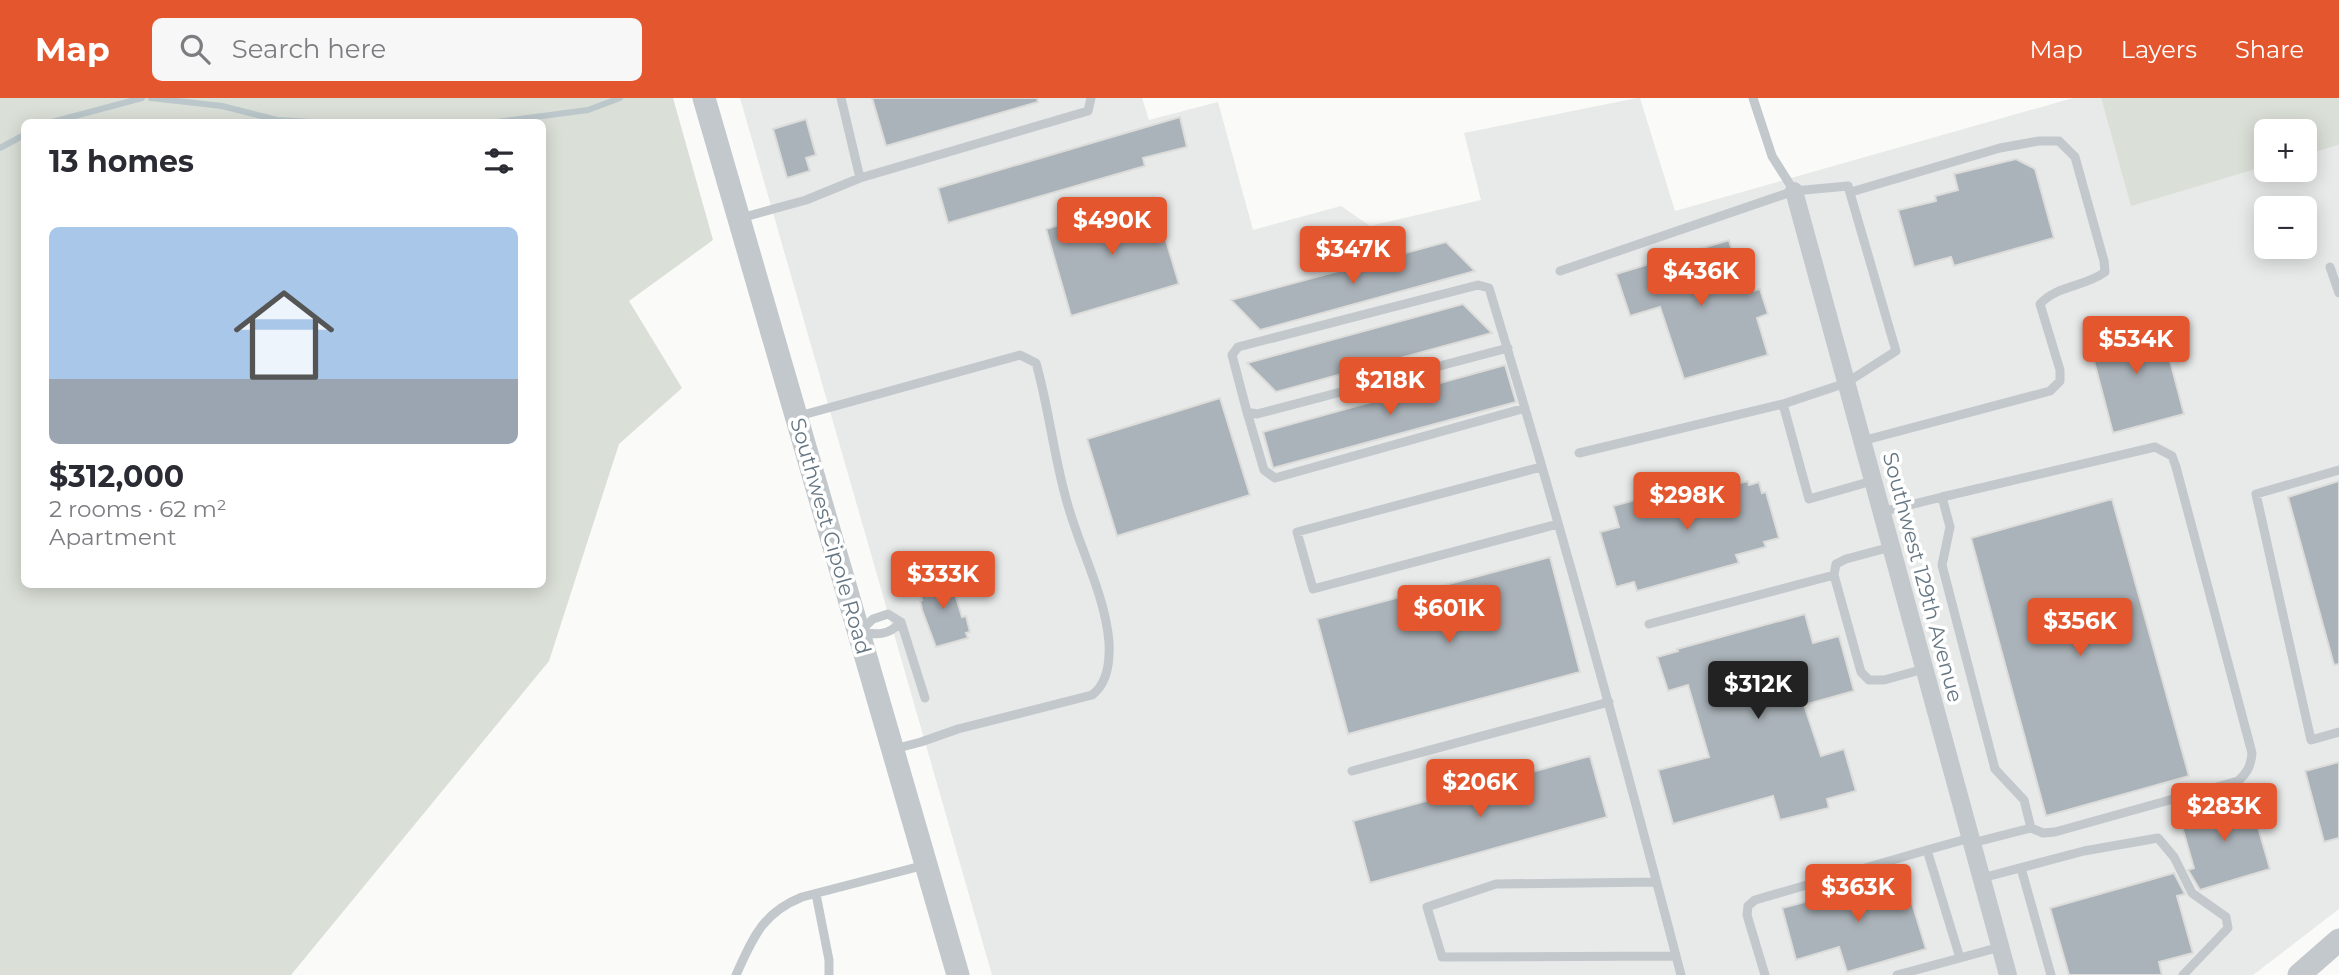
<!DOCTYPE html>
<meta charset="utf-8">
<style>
:root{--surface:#fff;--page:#f7f7f7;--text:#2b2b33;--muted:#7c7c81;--accent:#e4572e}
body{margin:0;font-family:Montserrat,sans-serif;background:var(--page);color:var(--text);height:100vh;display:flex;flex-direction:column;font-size:26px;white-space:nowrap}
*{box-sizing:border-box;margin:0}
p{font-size:23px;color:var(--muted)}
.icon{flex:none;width:38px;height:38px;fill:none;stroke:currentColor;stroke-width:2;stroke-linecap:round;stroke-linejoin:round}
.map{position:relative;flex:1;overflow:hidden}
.sheet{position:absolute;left:21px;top:21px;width:525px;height:469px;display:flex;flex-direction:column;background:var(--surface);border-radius:10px;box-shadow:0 4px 18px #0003}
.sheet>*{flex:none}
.tools{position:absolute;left:2254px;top:21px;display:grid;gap:14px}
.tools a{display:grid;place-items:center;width:63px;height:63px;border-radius:10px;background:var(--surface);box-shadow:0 4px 18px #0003;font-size:35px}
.price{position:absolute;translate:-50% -60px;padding:0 16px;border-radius:7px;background:var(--accent);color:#fff;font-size:23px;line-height:46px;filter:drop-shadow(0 2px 4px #0008)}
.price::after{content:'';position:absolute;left:50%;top:42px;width:21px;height:16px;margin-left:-10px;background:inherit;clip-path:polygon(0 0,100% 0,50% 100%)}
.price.selected{background:#222;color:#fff}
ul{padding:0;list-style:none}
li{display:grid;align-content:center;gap:14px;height:371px;padding:0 28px}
li span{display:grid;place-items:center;height:217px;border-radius:10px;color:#555}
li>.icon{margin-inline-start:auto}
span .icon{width:126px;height:126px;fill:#fffc;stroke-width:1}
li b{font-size:30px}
h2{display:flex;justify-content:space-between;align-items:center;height:84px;padding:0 28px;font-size:30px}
header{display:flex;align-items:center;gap:42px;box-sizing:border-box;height:98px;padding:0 35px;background:var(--accent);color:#fff}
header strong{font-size:33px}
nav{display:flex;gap:38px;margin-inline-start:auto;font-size:24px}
.search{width:490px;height:63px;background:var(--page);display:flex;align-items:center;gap:18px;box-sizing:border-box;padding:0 24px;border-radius:10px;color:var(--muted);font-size:26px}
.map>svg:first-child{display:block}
</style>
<header>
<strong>Map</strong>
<div class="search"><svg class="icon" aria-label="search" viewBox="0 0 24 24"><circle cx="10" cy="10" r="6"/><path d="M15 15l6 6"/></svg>Search here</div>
<nav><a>Map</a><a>Layers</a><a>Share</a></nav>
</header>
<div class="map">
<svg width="2339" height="877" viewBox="0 0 2339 877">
<rect width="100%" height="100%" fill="#fafaf8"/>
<!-- built -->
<path fill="#e8e9e9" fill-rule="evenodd" d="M740 0H1142L1149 22 1218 4 1253 132 1341 108 1370 128 1481 102 1464 35 1637 0H1640L1675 113 2073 0H2101L2131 107 2266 68V72H2305V57L2339 47V811L2253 877H992ZM2266 110H2305V149H2266Z"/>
<!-- green -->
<path fill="#dadfd7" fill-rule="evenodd" d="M0 0H673L713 142 629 203 682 290 619 346 549 563 291 877H0ZM24 24H542V486H24Z
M2101 0H2339V47L2305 57V33H2266V68L2131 108Z"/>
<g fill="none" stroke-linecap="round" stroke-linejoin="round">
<!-- stream -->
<path stroke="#bbc7cb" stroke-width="6" d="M151 0 222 8 277 22 313 24
M52 24 142 0
M497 24 588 12 620 0
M0 50 24 37"/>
</g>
<!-- building -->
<path fill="#aab3b9" stroke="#dcdcda" stroke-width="2" d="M872 0H1037L1038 4 886 48Z
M1180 19 1187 49 1143 60 1145 68 948 125 938 90Z
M806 21 816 57 806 60 810 73 787 80 773 31Z
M2016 61 2035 71 2054 140 1954 168 1951 159 1914 169 1898 112 1936 103 1935 98 1958 92 1954 76Z
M1153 99 1179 186 1071 218 1046 131Z
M1729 142 1742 189 1747 188 1749 194 1760 191 1768 216 1757 220 1768 257 1684 281 1660 209 1630 218 1616 176Z
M1446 144 1475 173 1260 232 1231 202Z
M1463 206 1492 235 1276 294 1247 265Z
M2159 221 2184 316 2113 335 2088 240Z
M1505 267 1516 304 1273 370 1263 334Z
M1220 300 1250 397 1117 438 1087 341Z
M1715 380 1718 391 1748 383 1749 387 1759 384 1762 395 1766 394 1779 440 1764 444 1766 449 1736 457 1739 465 1637 493 1634 484 1616 489 1600 434 1619 429 1613 408Z
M2339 383V566L2334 567 2288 399Z
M2112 401 2189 678 2046 718 1971 440Z
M1550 459 1580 574 1348 636 1317 521Z
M949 476 962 519 966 518 970 534 966 535 968 540 936 549 922 512 920 502H922L917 485Z
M1805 516 1813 545 1839 538 1854 593 1804 607 1821 658 1844 651 1856 693 1827 701 1829 710 1780 722 1773 698 1673 726 1658 672 1709 659 1688 587 1668 593 1657 559 1678 553 1677 551Z
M1590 658 1607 719 1370 785 1353 723Z
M2339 664V740L2324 744 2305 673Z
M2249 698 2270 771 2200 792 2188 772 2194 770 2179 718Z
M1901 769 1926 851 1847 874 1839 849 1796 862 1782 810 1887 782 1885 774Z
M2174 775 2185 796 2177 798 2193 855 2159 864 2162 877H2069L2050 810Z"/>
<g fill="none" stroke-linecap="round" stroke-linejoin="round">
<!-- service -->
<path stroke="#c3c8cc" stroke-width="9" d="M841 0 860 80
M1753 0 1772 58 1794 93
M1851 94 2000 50 2039 43H2059L2075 59 2104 163 2105 174C2085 189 2057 187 2040 206L2060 272V283L2050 293 1862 343
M741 120 806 102 860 80 1088 13 1091 0
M2330 169 2339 195
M1560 173 1794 93 1848 88 1896 253 1846 285 1783 306 1809 401 1872 383
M1508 250 1257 316 1247 314 1232 257 1238 249 1478 187 1489 190C1558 417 1621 647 1681 877
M1247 314 1264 372 1275 380 1525 310
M799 318 1020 257 1036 265C1050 314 1054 363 1069 411 1082 455 1105 498 1109 544 1110 563 1107 586 1092 597L958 631 921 644 894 651
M1579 355 1783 306
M1541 369 1297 434 1313 491 1558 426
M2339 372 2256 396 2311 642 2339 634
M1942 399 2155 349 2172 358 2176 369 2252 655C2251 668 2247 675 2238 683L2055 734 2043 735 2031 730
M1881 414 1942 399 1950 429 1942 467 1995 671 2024 702 2031 730 1972 745
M1891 449 1846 461 1836 466 1834 477 1861 574 1869 582H1884L1924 571
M888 516 901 524C888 538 877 537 859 534L873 521Z
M901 524 925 600
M1649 526 1834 477
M1352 673 1609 604
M1970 740 1927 752 1960 860 2000 849
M2021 770 2051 877
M1982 780 2084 753 2158 740 2174 759 2192 795 2226 819 2228 830 2183 877
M1656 784 1496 786 1427 809 1442 859 1676 858
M816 796 829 862V877
M736 877C753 840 762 815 802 799L925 767
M1765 877 1747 817 1748 808 1755 802 1927 752
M1897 877 1960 860"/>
<!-- minor -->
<path stroke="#c3c8cc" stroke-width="18" d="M1794 93 2008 877"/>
<!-- tertiary -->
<path stroke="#c3c8cc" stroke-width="23" d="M704 0 958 877
M2299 877 2339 842"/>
</g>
<g text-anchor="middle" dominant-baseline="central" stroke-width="7" stroke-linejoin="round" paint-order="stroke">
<!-- street labels -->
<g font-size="21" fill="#657683" stroke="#fff">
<text transform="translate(831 438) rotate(74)">Southwest Cipole Road</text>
<text transform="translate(1923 479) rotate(75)">Southwest 129th Avenue</text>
</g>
</g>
</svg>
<div class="tools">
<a>+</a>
<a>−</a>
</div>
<b class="price" style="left:1112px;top:159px">$490K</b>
<b class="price" style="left:1353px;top:188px">$347K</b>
<b class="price" style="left:1701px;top:210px">$436K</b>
<b class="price" style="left:2136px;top:278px">$534K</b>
<b class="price" style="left:1390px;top:319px">$218K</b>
<b class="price" style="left:1687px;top:434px">$298K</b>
<b class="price" style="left:943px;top:513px">$333K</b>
<b class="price" style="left:1449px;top:547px">$601K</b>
<b class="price" style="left:2080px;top:560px">$356K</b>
<b class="price selected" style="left:1758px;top:623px">$312K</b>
<b class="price" style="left:1480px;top:721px">$206K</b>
<b class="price" style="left:2224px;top:745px">$283K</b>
<b class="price" style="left:1858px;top:826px">$363K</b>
<section class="sheet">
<h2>13 homes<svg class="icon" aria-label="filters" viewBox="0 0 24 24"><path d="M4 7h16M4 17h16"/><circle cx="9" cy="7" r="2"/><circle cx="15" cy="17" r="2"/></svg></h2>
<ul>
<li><span style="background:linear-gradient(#a9c7e8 70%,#9aa5b1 0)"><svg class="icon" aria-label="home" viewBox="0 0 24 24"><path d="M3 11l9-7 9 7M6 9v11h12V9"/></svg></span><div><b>$312,000</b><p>2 rooms · 62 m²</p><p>Apartment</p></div></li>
</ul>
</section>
</div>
